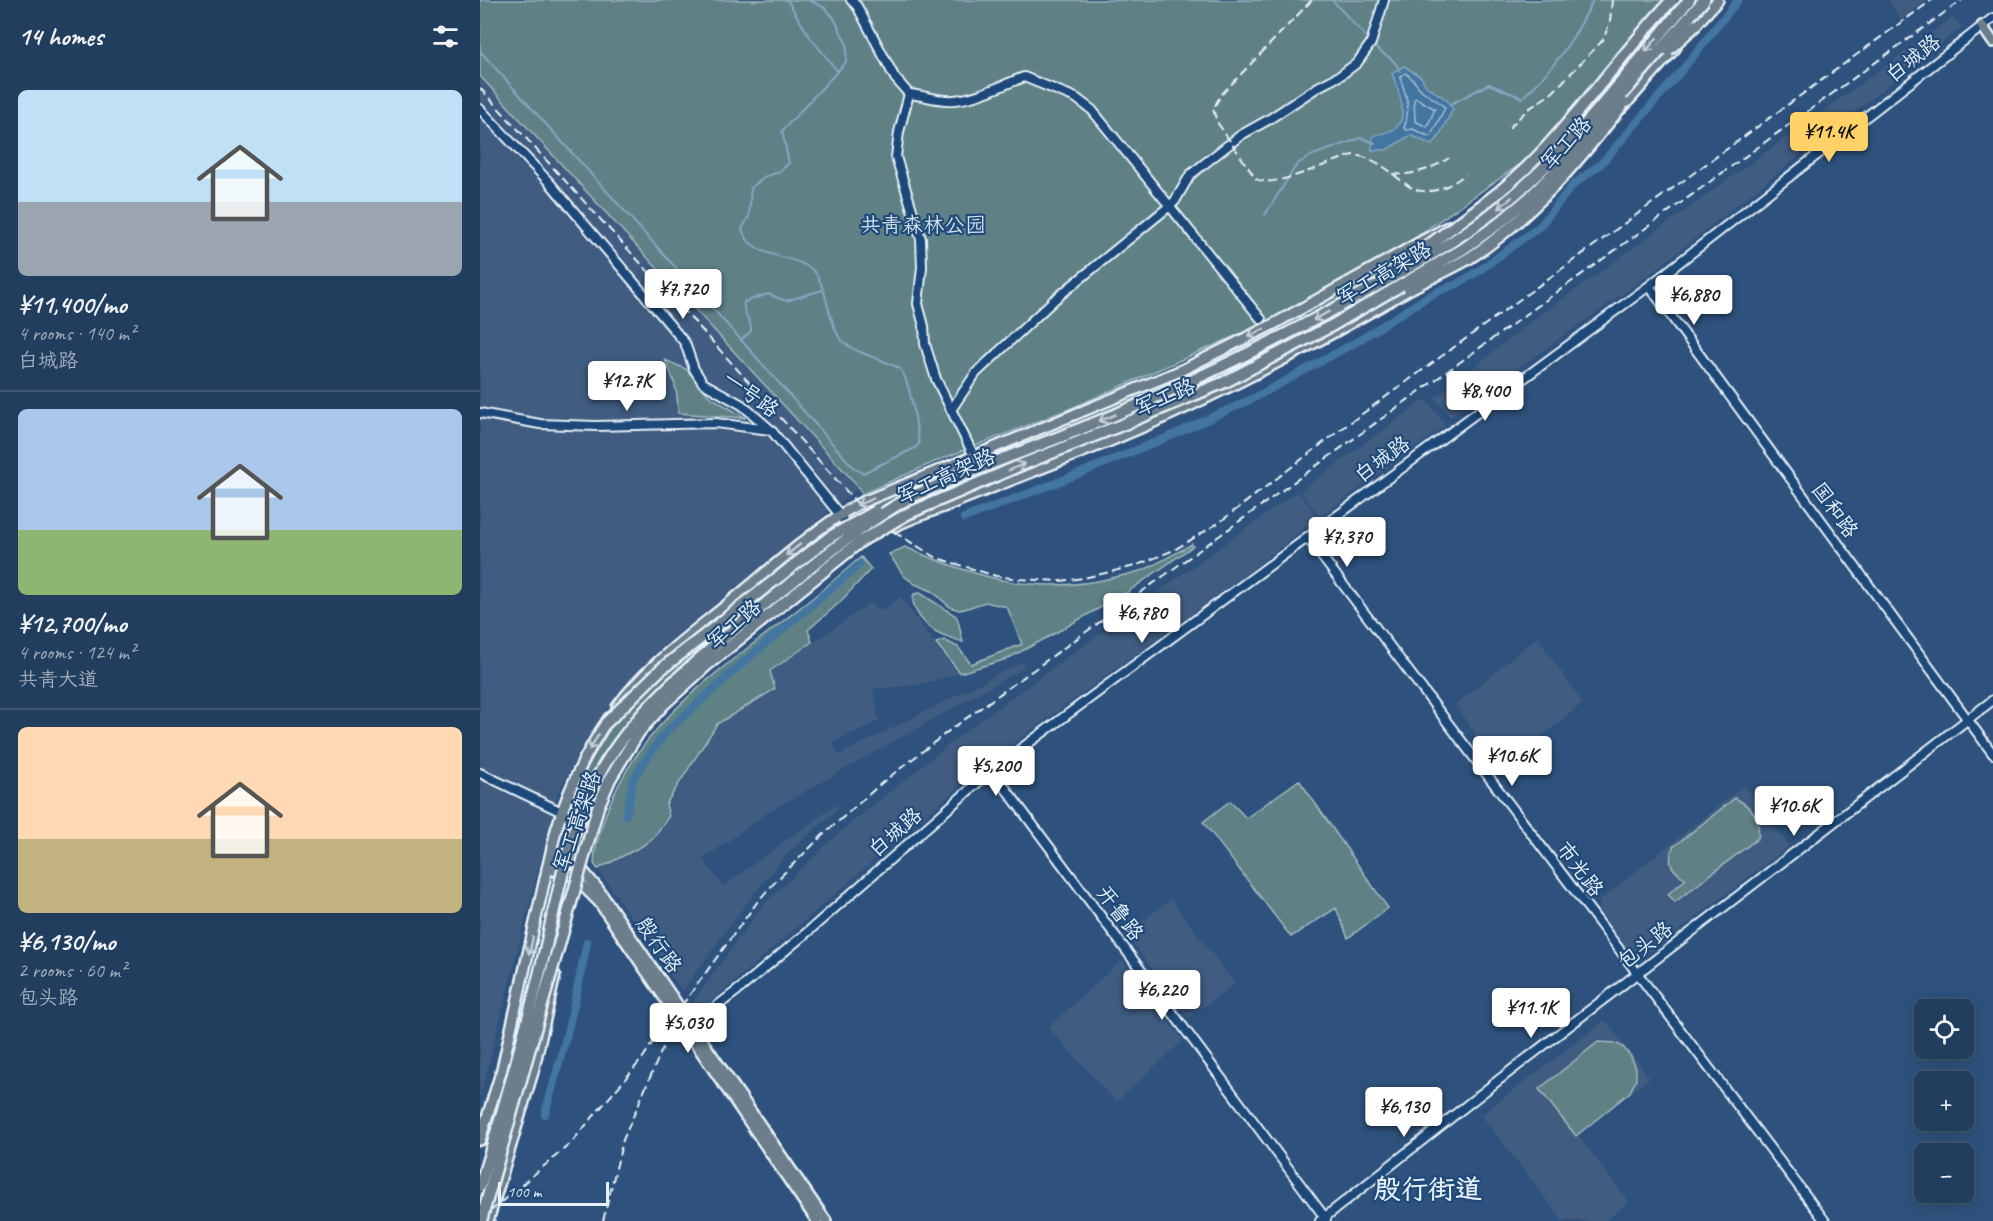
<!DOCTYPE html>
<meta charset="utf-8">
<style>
:root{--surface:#223e5e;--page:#2e4967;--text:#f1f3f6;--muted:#a2aebc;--line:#3f5773;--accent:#ffd166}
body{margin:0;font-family:Caveat,"LXGW WenKai TC",sans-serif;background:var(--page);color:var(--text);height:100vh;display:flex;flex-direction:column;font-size:22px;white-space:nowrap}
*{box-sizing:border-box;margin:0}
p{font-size:20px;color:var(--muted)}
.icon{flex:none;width:33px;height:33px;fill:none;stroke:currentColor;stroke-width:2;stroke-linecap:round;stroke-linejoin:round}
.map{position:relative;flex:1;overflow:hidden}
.side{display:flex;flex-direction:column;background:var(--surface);width:480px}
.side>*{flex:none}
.fabs{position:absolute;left:1434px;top:999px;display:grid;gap:12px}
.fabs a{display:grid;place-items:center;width:60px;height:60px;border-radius:9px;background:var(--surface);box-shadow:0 3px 15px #0003,0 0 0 2px var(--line);font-size:30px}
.scale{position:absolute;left:18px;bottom:15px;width:111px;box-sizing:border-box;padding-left:6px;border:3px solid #e8f1f8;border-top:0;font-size:16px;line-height:21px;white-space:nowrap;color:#e8f1f8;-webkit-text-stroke:4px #1f4a7a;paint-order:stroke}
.price{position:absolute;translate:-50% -51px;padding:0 14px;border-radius:6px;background:#fff;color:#222;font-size:20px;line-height:39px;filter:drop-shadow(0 2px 3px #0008)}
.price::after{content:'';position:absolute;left:50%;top:36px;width:18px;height:14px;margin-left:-9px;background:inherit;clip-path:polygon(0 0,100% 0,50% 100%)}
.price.on{background:var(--accent);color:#111}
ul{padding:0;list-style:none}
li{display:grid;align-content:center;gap:12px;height:318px;padding:0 18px}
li+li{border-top:2px solid var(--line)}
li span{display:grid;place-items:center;height:186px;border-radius:9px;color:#555}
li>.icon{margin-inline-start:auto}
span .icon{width:108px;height:108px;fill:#fffc;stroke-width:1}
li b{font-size:26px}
h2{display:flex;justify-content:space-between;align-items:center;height:72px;padding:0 18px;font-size:26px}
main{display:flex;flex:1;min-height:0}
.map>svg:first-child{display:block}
</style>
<main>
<section class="side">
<h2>14 homes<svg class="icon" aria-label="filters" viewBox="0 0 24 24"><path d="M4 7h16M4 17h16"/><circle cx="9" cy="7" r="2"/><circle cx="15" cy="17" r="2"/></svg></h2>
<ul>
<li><span style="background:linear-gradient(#bfe0f5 60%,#9aa5b1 0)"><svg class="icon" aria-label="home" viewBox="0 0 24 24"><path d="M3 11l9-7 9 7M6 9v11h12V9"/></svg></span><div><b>¥11,400/mo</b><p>4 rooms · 140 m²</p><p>白城路</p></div></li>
<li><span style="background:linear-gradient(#a9c7e8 65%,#8fb573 0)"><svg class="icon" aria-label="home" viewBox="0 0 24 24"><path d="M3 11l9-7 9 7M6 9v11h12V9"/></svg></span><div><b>¥12,700/mo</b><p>4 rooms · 124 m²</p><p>共青大道</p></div></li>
<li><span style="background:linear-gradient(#ffd9b3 60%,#c2b280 0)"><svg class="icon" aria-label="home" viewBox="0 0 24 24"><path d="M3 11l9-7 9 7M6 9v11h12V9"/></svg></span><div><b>¥6,130/mo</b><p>2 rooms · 60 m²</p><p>包头路</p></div></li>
</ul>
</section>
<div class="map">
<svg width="1513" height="1221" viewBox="0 0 1513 1221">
<rect width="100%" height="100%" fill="#2e527d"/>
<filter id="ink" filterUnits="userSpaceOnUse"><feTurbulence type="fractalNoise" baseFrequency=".0167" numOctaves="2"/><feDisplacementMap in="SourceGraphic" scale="12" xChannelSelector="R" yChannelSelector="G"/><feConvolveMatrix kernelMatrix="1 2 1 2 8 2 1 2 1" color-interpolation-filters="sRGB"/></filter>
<g filter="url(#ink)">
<!-- built -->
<path fill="#3f5b81" d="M1408 0H1447L1421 20Z
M1473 17 1482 27 1165 278 970 417 955 398 1052 321Z
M0 76 378 488 174 654 120 718 78 792 0 1098Z
M945 399 966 425 840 517 820 491Z
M818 491 838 518 760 579 505 764 219 1012 213 1002 281 907 361 831 484 732Z
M420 597 478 674 437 685 393 689 399 721 352 743 359 755 542 662 544 668 289 812 223 859 243 886 355 805 358 809 309 852 271 897 202 991 119 870 175 838 191 816 187 805 237 726 257 712 297 690 291 672 390 603 401 611Z
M1057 637 1103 703 1020 770 975 705Z
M1264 785 1309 846 1172 951 1149 950 1120 913V900Z
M691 899 755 984 709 1018 646 934Z
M642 960 703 1041 636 1102 568 1027Z
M1125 1020 1170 1078 1098 1135 1149 1202 1125 1221H1083L1001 1115Z"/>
<!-- green -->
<path fill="#5e8186" stroke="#a3b9bf" stroke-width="1.5" d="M0 0H1183L1121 72 1059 151 936 237 842 293 778 326 594 407 459 460 382 494 375 483 0 76Z
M965 233 975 251 787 359 775 339Z
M769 342 781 361 742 380 409 520 390 505 702 375Z
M185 360 206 369 230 397 266 418 198 413C198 392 194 378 185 360Z
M350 531 360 535 362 539 211 670 111 779 105 771 109 764 133 724 161 687 197 653 314 557Z
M712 544 713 546 646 593 570 636 527 659 480 673 456 643 464 640 478 647 491 664 542 644 527 607 505 602 485 609 479 610 470 607 452 591 435 584 424 576 409 554 425 547C497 578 557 597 636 577 645 575 654 573 663 570 679 563 696 553 712 544Z
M381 557 391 569 359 603 328 630 332 642 290 671 295 689 237 724 186 804 189 816 174 837 162 846 118 869 114 864C114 847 120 832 125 816 159 720 245 667 321 607 342 591 361 574 381 557Z
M440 593 476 616 478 620 483 642C474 639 463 636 455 631 444 624 429 607 434 594Z
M819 780 908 908 868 938 856 908 811 937 723 822 750 801 766 818Z
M98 787 112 793 100 811 93 807 91 803Z
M1255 798C1272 807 1281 818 1278 838L1195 902 1188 894 1206 879C1191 870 1187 863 1193 847Z
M1118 1042 1135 1043 1143 1047 1151 1057 1156 1068V1080L1150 1092 1096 1136 1059 1089Z"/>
<!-- water -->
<path fill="#4375a0" stroke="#85a7c3" stroke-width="1.5" d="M924 66 941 77 946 86 967 100 973 109 958 138 952 145 931 135 906 150H892L893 136C900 134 911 132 916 128 930 115 917 88 912 73Z"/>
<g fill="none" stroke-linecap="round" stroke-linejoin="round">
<!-- shore -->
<path stroke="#a6bfd5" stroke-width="1.5" d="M925 73C934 78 936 86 944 92 951 98 959 100 965 108L950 137 933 129 926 130 924 128C931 107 927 98 920 77Z
M936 98 955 109 947 127 935 121 934 100Z"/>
<!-- stream -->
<path stroke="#85a7c3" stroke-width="2" d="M307 0 330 37 358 72
M328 0 345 8 354 18 367 45 366 62 302 131 309 163 299 172 284 177 271 188 269 216 262 229C271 259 309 253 330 268 347 279 347 321 360 338 371 353 396 356 412 365 415 366 418 367 420 369 430 380 437 429 439 444L435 448 383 473 374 468 261 340 271 331C272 319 262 315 264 302L288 294 306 301 342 290
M852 0 889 40
M893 45C904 57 913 55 920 71
M0 51 261 340
M969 105 1009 84 1042 98C1072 71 1096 37 1113 0
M785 215 817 164 833 155 881 138 895 143"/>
<!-- canal -->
<path stroke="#4375a0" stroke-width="8" d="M484 518 581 481 693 435 772 399 878 341 944 299 961 290 977 284 1000 270 1060 226 1093 185 1122 163 1207 64 1258 0
M146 815 153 780 164 762 187 731 265 661 380 564
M65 1114C81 1057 97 1000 107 942L91 1017"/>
<defs>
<path id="minor" d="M371 0 377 6 415 78 429 94C442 95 454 100 467 100 490 102 522 85 544 77L596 98 612 110 781 319
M429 94 419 132 416 157 441 239 442 267 438 304 444 326 445 344 456 379 494 456
M0 109 69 182 190 325 205 343 214 369 223 383 262 405 291 430 360 515 369 530
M1169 286 1513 754
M471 410 496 373 574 300 686 209 695 201 710 175 761 135 788 120 838 87 861 75 877 63 891 43 904 0
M0 413 60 424 116 426 236 423 290 430
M827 537 1345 1221
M512 770 846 1219
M0 773 82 812
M208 1028 262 987 331 929 512 770 1169 286 1513 18
M840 1221 1020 1079 1513 700"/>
<path id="major" d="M1502 26 1513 42
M1211 30 1238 0
M1142 108 1196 47
M415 526C435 516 457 510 478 501 529 481 580 461 630 441 736 397 837 344 935 286
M137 707C168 664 214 632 254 599 294 566 333 530 378 504L702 370 792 325 969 226
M82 812C101 824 98 844 97 864
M101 847 113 805 121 790
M70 857 97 864 118 889 346 1221
M67 868 93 876 119 902 337 1221
M0 1140 22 1069 76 830C88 790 105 753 129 718
M8 1221 53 1072 75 975"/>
</defs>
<!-- minor casing -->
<use href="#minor" stroke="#e8f1f8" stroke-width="12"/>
<!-- major casing -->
<use href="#major" stroke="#e8f1f8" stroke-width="14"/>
<!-- minor -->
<use href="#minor" stroke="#1f4a7a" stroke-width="8"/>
<!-- major -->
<use href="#major" stroke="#6c7d8b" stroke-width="9"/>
<!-- rail -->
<path stroke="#e8f1f8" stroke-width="2" stroke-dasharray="9 4.5" stroke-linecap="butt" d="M832 0 741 95 733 109 737 122 776 179C794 190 852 160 873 155 925 161 924 220 986 174
M0 88 221 329 378 504 409 529 457 558 516 576 539 579 580 581 604 578 655 566 694 550 740 522 860 430 1452 0
M1029 128 1047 110 1072 93 1123 40 1130 22 1132 0
M912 174C934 176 951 169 969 158
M0 1220 90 1144 162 1059 186 1022
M123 1221 143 1140 200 1008 278 901 297 880 343 835 404 781 470 730 1482 0"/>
<defs>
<path id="highway-bridge" d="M1188 50 1216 25
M934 257C976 223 1024 193 1061 153 1107 104 1146 49 1192 0
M929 289C949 278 972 269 991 257 1052 217 1099 160 1144 103
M126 723 180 670 350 537 396 511
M0 1186C23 1112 44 1037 62 963 77 900 87 833 118 776 157 705 223 655 285 604 331 567 375 529 427 499 490 470 556 447 620 421 712 383 802 338 889 290 934 265 981 239 1021 206 1093 148 1149 71 1209 0
M1 1221 118 807 130 779 144 756 159 732 184 704 227 665 381 541 427 514 541 465 644 424 745 382 853 325 983 249 1018 224 1050 197 1083 163 1224 0"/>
</defs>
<!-- highway-bridge casing -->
<use href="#highway-bridge" stroke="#e8f1f8" stroke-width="15" stroke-linecap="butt"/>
<!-- highway-bridge -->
<use href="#highway-bridge" stroke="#6c7d8b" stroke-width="10"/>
</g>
<!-- one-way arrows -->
<defs><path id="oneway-shaft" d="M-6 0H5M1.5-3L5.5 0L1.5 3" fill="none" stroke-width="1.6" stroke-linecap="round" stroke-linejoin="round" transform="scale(1.5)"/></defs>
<g stroke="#c3ced7">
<use href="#oneway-shaft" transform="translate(1171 45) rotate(130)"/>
<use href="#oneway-shaft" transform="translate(1025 203) rotate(140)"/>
<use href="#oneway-shaft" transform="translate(841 316) rotate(151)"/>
<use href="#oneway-shaft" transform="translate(776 333) rotate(153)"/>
<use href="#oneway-shaft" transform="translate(627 418) rotate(157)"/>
<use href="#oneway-shaft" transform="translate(537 467) rotate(-23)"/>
<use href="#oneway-shaft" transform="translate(385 502) rotate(157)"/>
<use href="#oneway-shaft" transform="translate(313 550) rotate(142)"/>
<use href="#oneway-shaft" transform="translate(114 742) rotate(122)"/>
<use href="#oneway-shaft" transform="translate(51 946) rotate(102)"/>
</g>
</g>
<g text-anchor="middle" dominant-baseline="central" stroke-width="4.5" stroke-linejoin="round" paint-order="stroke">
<!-- street labels -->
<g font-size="21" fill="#e8f1f8" stroke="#1f4a7a">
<text transform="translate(1433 58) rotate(-38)">白城路</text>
<text transform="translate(1086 143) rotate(-48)">军工路</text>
<text transform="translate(904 273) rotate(-30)">军工高架路</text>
<text transform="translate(271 394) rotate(36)">一号路</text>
<text transform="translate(685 397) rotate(-23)">军工路</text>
<text transform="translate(902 459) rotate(-36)">白城路</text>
<text transform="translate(466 476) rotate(-24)">军工高架路</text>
<text transform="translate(1355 510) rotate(54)">国和路</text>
<text transform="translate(254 624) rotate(-41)">军工路</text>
<text transform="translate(97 821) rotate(-71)">军工高架路</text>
<text transform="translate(415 832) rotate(-41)">白城路</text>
<text transform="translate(1100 869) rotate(53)">市光路</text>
<text transform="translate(640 913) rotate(53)">开鲁路</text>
<text transform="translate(179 945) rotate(55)">殷行路</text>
<text transform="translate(1165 945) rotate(-38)">包头路</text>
</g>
<!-- park labels -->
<g font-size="21" fill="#d3e0e7" stroke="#1f4a7a">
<text x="443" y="225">共青森林公园</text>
</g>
<!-- district labels -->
<g font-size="27" font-weight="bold" fill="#e8f1f8" stroke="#1f4a7a">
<text x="948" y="1189">殷行街道</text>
</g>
</g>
</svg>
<div class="fabs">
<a><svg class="icon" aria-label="locate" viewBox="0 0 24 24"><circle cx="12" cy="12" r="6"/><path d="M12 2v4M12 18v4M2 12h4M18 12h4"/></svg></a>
<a>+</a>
<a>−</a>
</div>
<div class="scale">100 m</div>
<b class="price on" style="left:1349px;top:163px">¥11.4K</b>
<b class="price" style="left:203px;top:320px">¥7,720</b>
<b class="price" style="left:1214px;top:326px">¥6,880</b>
<b class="price" style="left:147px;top:412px">¥12.7K</b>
<b class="price" style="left:1005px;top:422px">¥8,400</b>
<b class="price" style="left:867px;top:568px">¥7,370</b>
<b class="price" style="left:662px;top:644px">¥6,780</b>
<b class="price" style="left:1032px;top:787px">¥10.6K</b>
<b class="price" style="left:516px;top:797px">¥5,200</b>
<b class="price" style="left:1314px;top:837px">¥10.6K</b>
<b class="price" style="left:682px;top:1021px">¥6,220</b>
<b class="price" style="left:1051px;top:1039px">¥11.1K</b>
<b class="price" style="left:208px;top:1054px">¥5,030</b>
<b class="price" style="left:924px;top:1138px">¥6,130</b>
</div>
</main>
